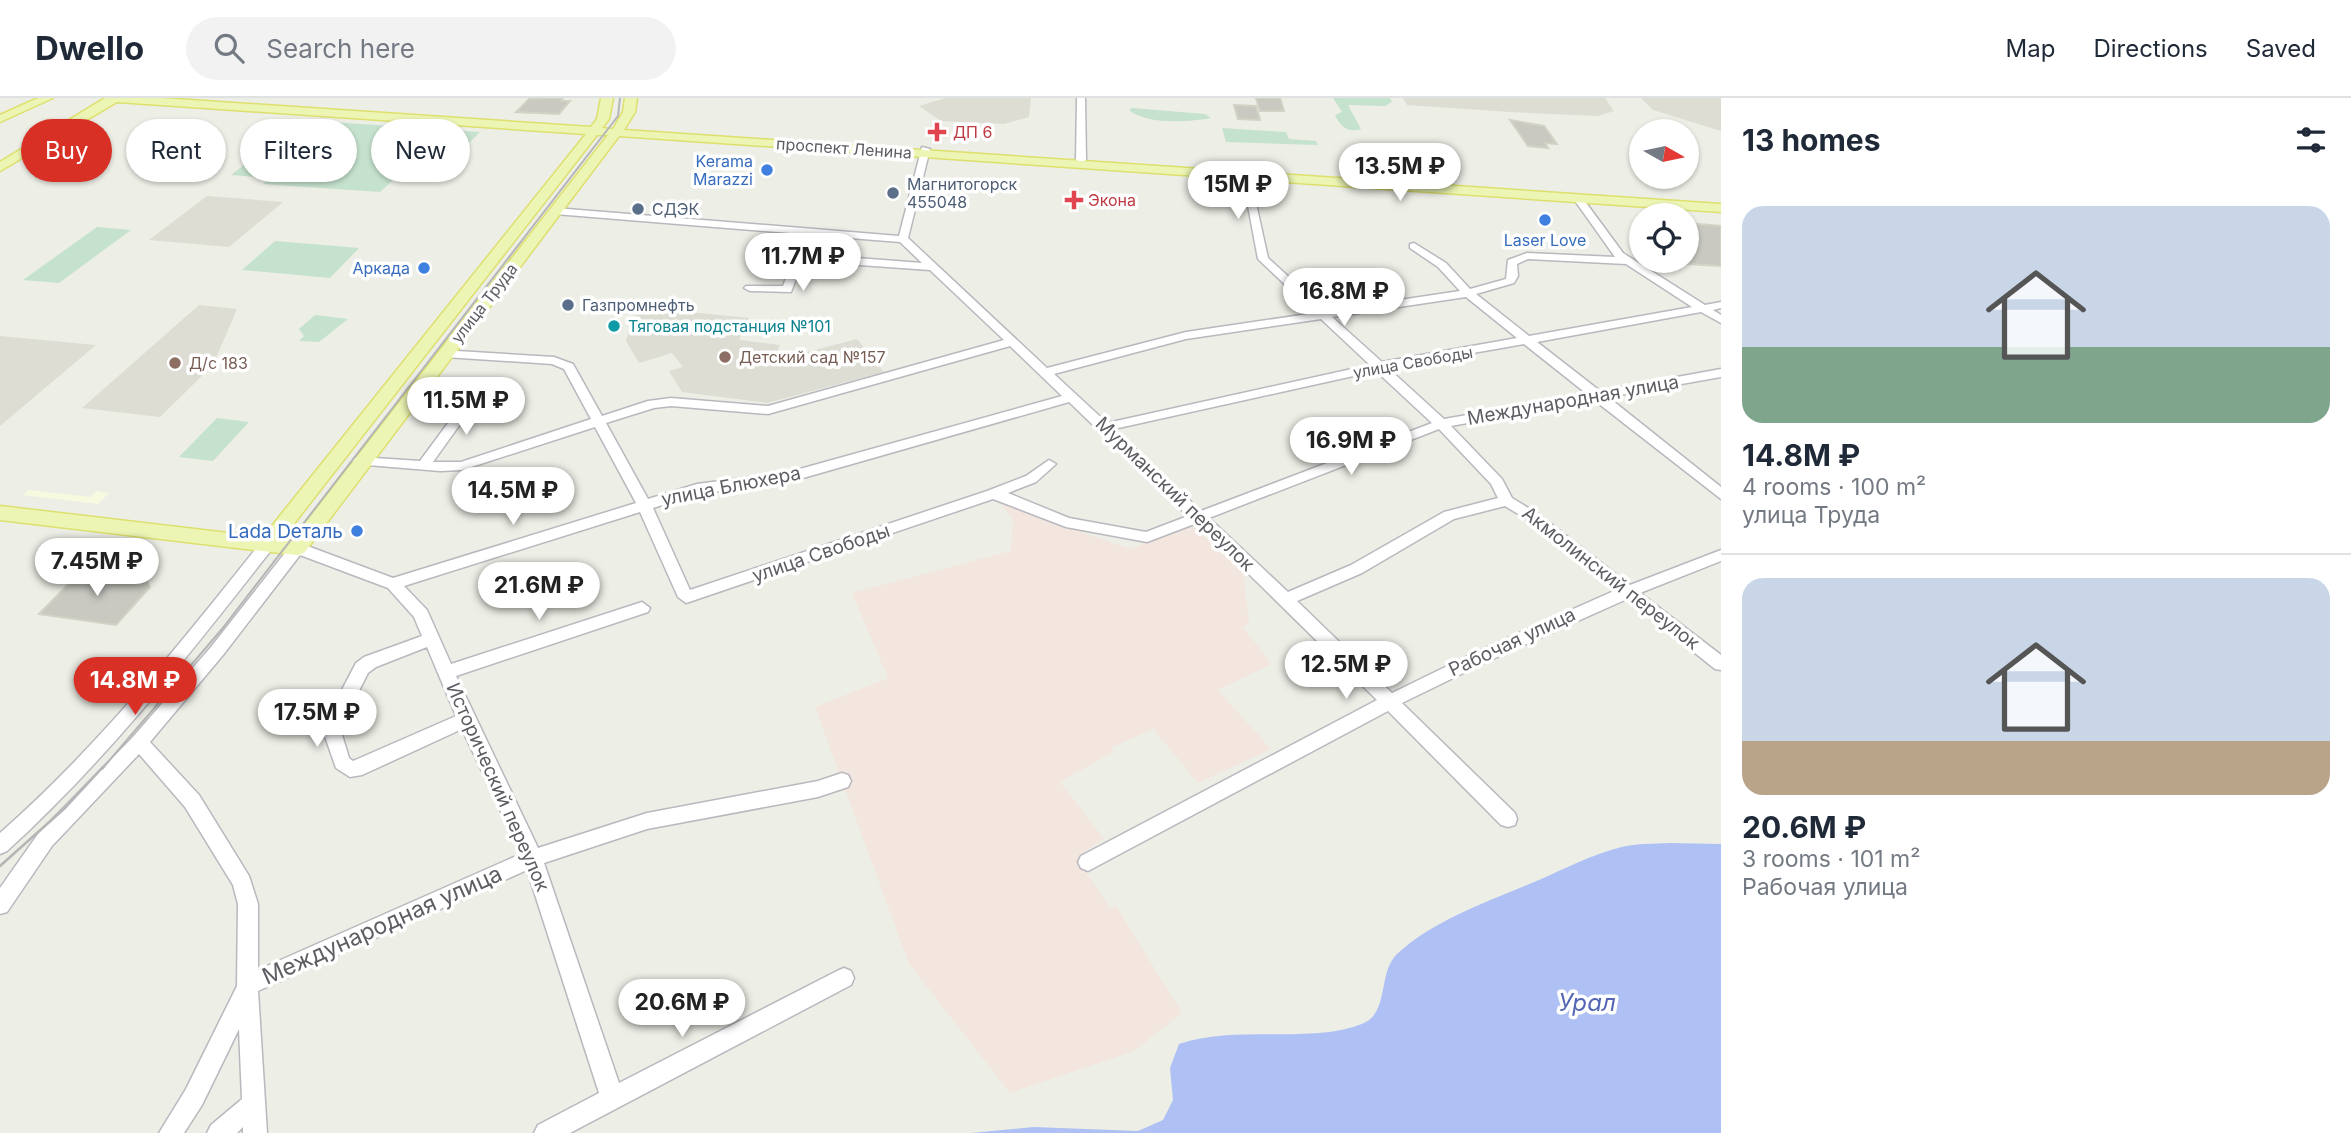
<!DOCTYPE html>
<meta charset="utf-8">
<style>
:root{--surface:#fff;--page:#f2f2f3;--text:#1f2937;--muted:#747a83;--line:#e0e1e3;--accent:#d93025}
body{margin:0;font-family:Inter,sans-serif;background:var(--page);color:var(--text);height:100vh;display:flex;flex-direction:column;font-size:26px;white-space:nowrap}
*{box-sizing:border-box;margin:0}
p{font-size:23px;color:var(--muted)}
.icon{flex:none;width:38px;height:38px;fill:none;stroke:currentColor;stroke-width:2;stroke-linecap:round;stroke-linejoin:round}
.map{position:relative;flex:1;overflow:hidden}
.drawer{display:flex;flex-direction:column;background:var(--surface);width:630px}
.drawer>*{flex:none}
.hud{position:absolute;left:21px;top:21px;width:665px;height:63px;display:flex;gap:14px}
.needle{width:46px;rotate:99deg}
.buttons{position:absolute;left:1629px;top:21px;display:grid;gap:14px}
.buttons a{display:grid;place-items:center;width:70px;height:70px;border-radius:50%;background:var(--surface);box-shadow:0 2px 5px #0004;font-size:35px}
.price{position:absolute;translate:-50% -60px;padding:0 16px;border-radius:24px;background:#fff;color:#222;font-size:23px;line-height:46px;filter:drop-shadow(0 2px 4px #0008)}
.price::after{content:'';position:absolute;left:50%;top:42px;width:21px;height:16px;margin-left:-10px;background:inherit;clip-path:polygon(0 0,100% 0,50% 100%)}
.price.selected{background:var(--accent);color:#fff}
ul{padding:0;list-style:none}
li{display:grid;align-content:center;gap:14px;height:371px;padding:0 21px}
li+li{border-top:2px solid var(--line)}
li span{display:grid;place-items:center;height:217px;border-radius:21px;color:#555}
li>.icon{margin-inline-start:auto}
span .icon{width:126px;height:126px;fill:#fffc;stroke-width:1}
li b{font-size:30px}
h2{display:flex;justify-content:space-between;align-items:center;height:84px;padding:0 21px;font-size:30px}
.tag{padding:0 24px;border-radius:32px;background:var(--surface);box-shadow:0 2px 5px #0004;font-size:24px;line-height:63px}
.tag.selected{background:var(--accent);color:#fff}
header{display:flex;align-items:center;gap:42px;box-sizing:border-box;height:98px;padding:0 35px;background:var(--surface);border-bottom:2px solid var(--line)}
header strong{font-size:33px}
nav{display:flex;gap:38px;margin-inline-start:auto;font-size:24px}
.search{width:490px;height:63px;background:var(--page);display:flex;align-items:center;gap:18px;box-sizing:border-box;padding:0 24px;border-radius:38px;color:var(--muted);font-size:26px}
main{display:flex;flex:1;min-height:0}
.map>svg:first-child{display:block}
</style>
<header>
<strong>Dwello</strong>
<div class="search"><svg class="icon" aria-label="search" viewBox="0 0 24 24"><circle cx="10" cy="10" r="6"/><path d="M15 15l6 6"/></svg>Search here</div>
<nav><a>Map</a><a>Directions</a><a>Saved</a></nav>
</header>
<main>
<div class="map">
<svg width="1721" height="1035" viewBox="0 0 1721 1035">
<rect width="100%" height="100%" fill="#edeee6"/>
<!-- commercial -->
<path fill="#f8fadf" d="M29 392 90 399 96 393 109 395 98 406 23 397Z"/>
<!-- education -->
<path fill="#ddddd4" d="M945 0H1031L1029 19 1004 26 941 23 919 8Z
M1403 0H1605L1614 13 1598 18 1510 14 1407 7Z
M1641 0H1721V33L1653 12Z
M207 98 283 104 229 149 149 142Z
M199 207 237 211 213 267 160 319 82 310Z
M638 209 749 220 739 242 780 247 773 263 857 241 884 274 767 305 682 294 669 273 683 269 672 255 639 265 626 243Z
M0 238 96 247 0 328Z"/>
<!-- medical -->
<path fill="#f2e6df" d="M1001 406 1130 451 1192 427 1243 474 1249 525 1243 529 1272 566 1218 592 1271 651 1198 685 1153 631 1112 649 1113 654 1060 684 1104 741 1078 758 1079 764 1110 810 1116 808 1182 915 1134 953 1010 995 909 866 815 609 888 580 852 495 1011 453 1013 421Z"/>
<!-- green -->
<path fill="#c5e2ce" d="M1333 0H1390L1392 4 1385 8 1348 7 1361 31C1348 35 1341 29 1335 17L1342 14Z
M1132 10 1205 16 1211 20C1189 24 1146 27 1129 12Z
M302 22 480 34 443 71 424 70 410 83 393 82 380 94 263 86 269 80 231 77Z
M1222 30 1286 34 1289 41 1316 43 1318 47 1226 44Z
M97 129 131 132 59 185 23 182Z
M275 143 359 150 330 180 242 172Z
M315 217 348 221 319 244 299 243 304 238 299 231Z
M217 320 249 324 213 363 179 359Z"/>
<!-- water -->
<path fill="#afc1f4" d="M1671 745 1721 746V1035H971L1034 1029 1138 1033 1163 1022 1173 1002 1170 970 1179 946C1238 926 1312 947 1364 925 1389 914 1378 874 1397 856 1433 822 1494 801 1539 782 1564 771 1591 757 1618 750 1634 745 1654 746 1671 745Z"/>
<!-- building -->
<path fill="#c9c9c2" stroke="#d2d2c5" stroke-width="2" d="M563 0 561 3H570L559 16 516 14 529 1Z
M1256 0H1280L1284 13H1260Z
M1234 7 1256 8 1260 22 1238 21Z
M1510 22 1544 28 1557 46 1545 45 1548 50 1528 48Z
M1687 125 1721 128V168L1687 166Z
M80 474 147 483 150 489 116 527 39 516Z"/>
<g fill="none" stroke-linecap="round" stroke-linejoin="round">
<defs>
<path id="minor" d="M1077 0H1085L1086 62 1081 65 1076 62Z
M922 49 930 51 908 140 1047 270 1186 234 1315 215 1258 161 1242 76 1250 78 1268 160 1326 213 1460 193 1438 169 1410 150V146L1414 145 1446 165 1470 191 1506 181 1508 162 1527 155 1615 159 1573 100 1581 98 1623 155 1705 207 1721 204V210L1713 212 1721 217V225L1701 214 1537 244 1600 293 1721 271V279L1608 299 1721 389V401L1594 302 1451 328 1502 381 1512 400 1538 416 1630 487 1721 452V463L1640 495 1721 557V572L1715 571 1627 501 1484 565 1402 605 1515 715 1517 721 1515 727 1508 729 1501 727 1388 613 1088 773 1081 770 1078 764 1081 758 1377 602 1197 425 1147 444 1066 429 993 401 686 505 678 499 640 414 404 488 427 512 451 566 642 504 650 510 648 514 456 578 538 750 647 715 818 683 842 675 848 677 851 683 848 689 818 699 647 731 544 765 619 985 837 873 844 870 851 873 854 880 851 887 570 1035H534L538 1027 599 995 527 772 258 893 267 1035H243V1029L237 1035H207L211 1027 242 1001 239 931 202 1007 184 1035H159L186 991 237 888 238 806 233 787 185 709 139 656 52 748 7 814 0 816V790L38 736 133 639 211 549 292 446H302L393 480 636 405 595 329 462 372 440 373 355 366 353 363 355 360 360 359 420 363 476 287 480 286 486 290 433 364H461L591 321 564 271 552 266 445 259 439 255 441 252 554 259 573 266 602 318 648 303 671 300 768 308 1004 242 930 172 803 163 791 194 750 193 744 190 746 188H783L802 136 555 116 550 113 555 110 899 138ZM812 137 900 144 922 165 805 156ZM1528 161 1626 166 1692 209 1529 238 1476 196 1514 185 1518 178 1517 166ZM1466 199 1517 240 1382 264 1332 219ZM1321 221 1370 267 1107 325 1054 276 1186 241ZM1524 246 1587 296 1444 321 1388 270ZM1010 248 1062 298 789 374 697 386 648 401 606 325 654 310 671 308 768 316ZM1376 273 1432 325 1201 413 1114 331ZM1069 304 1188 418 1146 434 1069 420 1008 395 1036 384 1056 366 1049 362 1026 378 987 393 690 492 653 410 698 396 789 384ZM1439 331 1491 386 1498 400 1444 414 1351 467 1288 494 1209 420ZM1505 408 1528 422 1616 492 1472 556 1392 595 1297 503 1362 475 1454 421ZM300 457 388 490 414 519 422 538 364 559 356 565 322 630 336 670 350 679 362 677 462 631 521 756 258 872V806L249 778 199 697 150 644 223 557ZM427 549 456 618 353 663 349 660 340 630 368 575 376 569Z
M267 442 274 447 272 451C189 557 107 662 7 753L0 756V735C99 648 180 546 262 443Z"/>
<path id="major" d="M38 0H53L0 24V17Z
M105 0H160L591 29 597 21 601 0H613L609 21 602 30 613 31 623 14 625 0H637L635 14 624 32 1721 106V114L619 38 304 455 297 457 0 422V408L263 439 586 36 117 4 0 73V64ZM597 37H608L292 442 282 441Z"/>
</defs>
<!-- minor casing -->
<use href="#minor" stroke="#b8b8be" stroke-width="3"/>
<!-- major casing -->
<use href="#major" stroke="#dde06d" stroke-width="3"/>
<!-- minor -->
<use href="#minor" fill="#fff" fill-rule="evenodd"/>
<!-- major -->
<use href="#major" fill="#ecf5b4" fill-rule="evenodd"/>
<!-- tram-far1 -->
<path stroke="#b5b5b6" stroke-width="2" d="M102 671 222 531 618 18 620 0"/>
<!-- tram -->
<path stroke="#b5b5b6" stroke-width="2.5" d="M0 768 65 710 103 669"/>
</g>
<!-- markers -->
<g fill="#e0444e" stroke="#fff" stroke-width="2.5">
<path d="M933.5 23.5h7v7h7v7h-7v7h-7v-7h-7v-7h7z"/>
<path d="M1070.5 91.5h7v7h7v7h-7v7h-7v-7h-7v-7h7z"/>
</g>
<g fill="#3f7fe0" stroke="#fff" stroke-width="2.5">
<circle cx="767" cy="72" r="7"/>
<circle cx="1545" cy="122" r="7"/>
<circle cx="424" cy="170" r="7"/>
<circle cx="357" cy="433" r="7"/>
</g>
<g fill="#5c6f8a" stroke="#fff" stroke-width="2.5">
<circle cx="893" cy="95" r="7"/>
<circle cx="638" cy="111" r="7"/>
<circle cx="568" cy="207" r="7"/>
</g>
<circle fill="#0f9aa8" stroke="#fff" stroke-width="2.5" cx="614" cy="228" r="7"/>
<g fill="#8d6e63" stroke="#fff" stroke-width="2.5">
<circle cx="725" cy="259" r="7"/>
<circle cx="175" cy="265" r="7"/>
</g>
<g text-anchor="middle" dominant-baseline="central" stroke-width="7" stroke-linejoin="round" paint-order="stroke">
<!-- far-health labels -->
<g font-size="16" fill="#be3a42" stroke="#fff" text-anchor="start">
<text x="953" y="34">ДП 6</text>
<text x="1088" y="102">Экона</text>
</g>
<!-- far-street labels -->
<g font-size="16" fill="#5d5e64" stroke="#fff">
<text transform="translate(844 50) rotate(4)">проспект Ленина</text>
<text transform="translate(484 205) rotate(-52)">улица Труда</text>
<text transform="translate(1413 264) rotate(-10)">улица Свободы</text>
</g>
<!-- far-shop labels -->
<g font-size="16" fill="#366cbe" stroke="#fff" text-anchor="end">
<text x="753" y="63">Kerama<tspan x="753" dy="18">Marazzi</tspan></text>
<text x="1545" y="142" text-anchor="middle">Laser Love</text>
<text x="410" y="170">Аркада</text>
</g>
<!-- far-service labels -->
<g font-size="16" fill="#4e5e75" stroke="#fff" text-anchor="start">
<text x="907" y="86">Магнитогорск<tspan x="907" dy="18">455048</tspan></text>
<text x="652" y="111">СДЭК</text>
<text x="582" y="207">Газпромнефть</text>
</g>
<!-- far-culture labels -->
<g font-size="16" fill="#0d838f" stroke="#fff" text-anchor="start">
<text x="628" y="228">Тяговая подстанция №101</text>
</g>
<!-- far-education labels -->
<g font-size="16" fill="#785e54" stroke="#fff" text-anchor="start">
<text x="739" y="259">Детский сад №157</text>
<text x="189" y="265">Д/с 183</text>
</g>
<!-- street labels -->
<g font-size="19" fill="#5d5e64" stroke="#fff">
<text transform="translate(1573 302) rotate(-10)">Международная улица</text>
<text transform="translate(731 388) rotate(-11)">улица Блюхера</text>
<text transform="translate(1175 396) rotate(44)">Мурманский переулок</text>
<text transform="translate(821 455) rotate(-19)">улица Свободы</text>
<text transform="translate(1611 480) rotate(38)">Акмолинский переулок</text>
<text transform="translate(1512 544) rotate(-25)">Рабочая улица</text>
<text transform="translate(498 689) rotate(66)">Исторический переулок</text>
</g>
<!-- shop labels -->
<g font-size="19" fill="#366cbe" stroke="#fff" text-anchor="end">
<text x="343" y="433">Lada Dеталь</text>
</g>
<!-- near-street labels -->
<g font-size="23" fill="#5d5e64" stroke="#fff">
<text transform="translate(382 827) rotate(-24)">Международная улица</text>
</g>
<!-- near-water labels -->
<g font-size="24" font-style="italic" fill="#5566b5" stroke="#fff">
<text x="1587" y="904">Урал</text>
</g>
</g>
</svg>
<div class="buttons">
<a><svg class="needle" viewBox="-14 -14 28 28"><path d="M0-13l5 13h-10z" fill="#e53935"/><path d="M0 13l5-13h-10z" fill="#747a83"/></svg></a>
<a><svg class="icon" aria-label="locate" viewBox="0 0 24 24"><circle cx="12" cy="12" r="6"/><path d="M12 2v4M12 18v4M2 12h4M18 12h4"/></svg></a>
</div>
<b class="price" style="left:1400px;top:105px">13.5M ₽</b>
<b class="price" style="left:1238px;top:123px">15M ₽</b>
<b class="price" style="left:803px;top:195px">11.7M ₽</b>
<b class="price" style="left:1344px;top:230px">16.8M ₽</b>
<b class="price" style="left:466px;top:339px">11.5M ₽</b>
<b class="price" style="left:1351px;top:379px">16.9M ₽</b>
<b class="price" style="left:513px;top:429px">14.5M ₽</b>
<b class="price" style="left:97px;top:500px">7.45M ₽</b>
<b class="price" style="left:539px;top:524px">21.6M ₽</b>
<b class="price" style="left:1346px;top:603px">12.5M ₽</b>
<b class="price selected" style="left:135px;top:619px">14.8M ₽</b>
<b class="price" style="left:317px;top:651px">17.5M ₽</b>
<b class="price" style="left:682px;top:941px">20.6M ₽</b>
<div class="hud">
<a class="tag selected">Buy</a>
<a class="tag">Rent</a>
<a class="tag">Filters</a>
<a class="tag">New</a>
</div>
</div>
<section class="drawer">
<h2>13 homes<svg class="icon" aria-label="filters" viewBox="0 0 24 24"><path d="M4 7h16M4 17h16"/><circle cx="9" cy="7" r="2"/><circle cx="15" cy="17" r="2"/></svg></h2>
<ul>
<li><span style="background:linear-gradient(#c9d6e8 65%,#7fa58c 0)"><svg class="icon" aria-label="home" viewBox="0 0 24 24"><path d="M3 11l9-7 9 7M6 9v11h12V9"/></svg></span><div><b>14.8M ₽</b><p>4 rooms · 100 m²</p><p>улица Труда</p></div></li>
<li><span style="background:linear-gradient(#c9d6e8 75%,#b9a48a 0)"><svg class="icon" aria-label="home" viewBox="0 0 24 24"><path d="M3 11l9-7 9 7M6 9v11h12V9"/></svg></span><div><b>20.6M ₽</b><p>3 rooms · 101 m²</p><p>Рабочая улица</p></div></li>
</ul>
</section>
</main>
